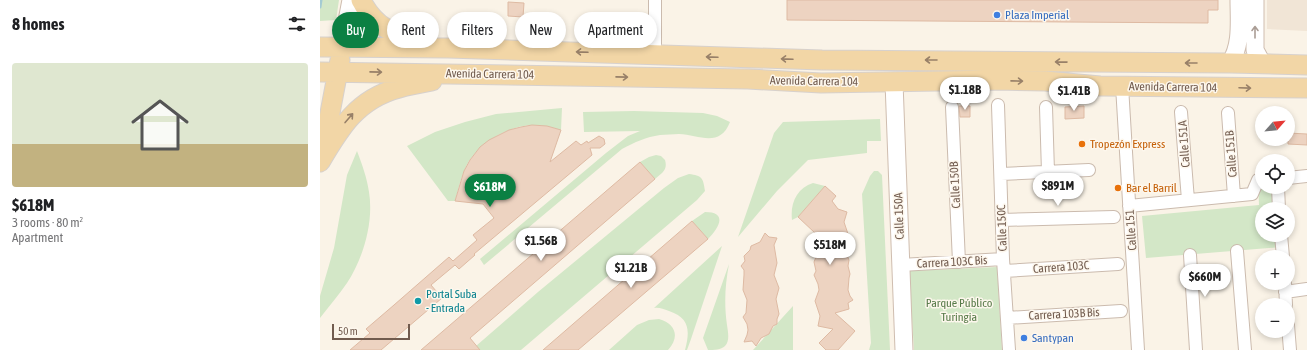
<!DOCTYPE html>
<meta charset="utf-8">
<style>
:root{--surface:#fff;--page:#f6f6f6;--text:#202124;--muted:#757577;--line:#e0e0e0;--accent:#0b8043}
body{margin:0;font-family:"Asap Condensed",sans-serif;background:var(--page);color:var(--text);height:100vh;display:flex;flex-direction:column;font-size:15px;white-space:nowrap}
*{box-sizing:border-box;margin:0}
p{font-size:13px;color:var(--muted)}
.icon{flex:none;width:22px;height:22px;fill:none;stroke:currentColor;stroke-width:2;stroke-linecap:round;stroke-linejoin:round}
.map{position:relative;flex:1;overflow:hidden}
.panel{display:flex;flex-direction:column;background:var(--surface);width:320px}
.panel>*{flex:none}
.hud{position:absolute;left:12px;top:12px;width:380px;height:36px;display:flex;gap:8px}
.needle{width:26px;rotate:63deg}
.buttons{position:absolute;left:935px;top:106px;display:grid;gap:8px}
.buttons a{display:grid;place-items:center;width:40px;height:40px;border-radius:50%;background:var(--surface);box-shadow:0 2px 6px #0003;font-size:20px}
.scale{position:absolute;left:12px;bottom:10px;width:78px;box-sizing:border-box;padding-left:4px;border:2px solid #715b4e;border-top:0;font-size:11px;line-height:14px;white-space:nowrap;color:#715b4e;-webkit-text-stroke:3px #fdf7ed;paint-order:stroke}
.price{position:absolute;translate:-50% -34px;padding:0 9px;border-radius:14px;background:#fff;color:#222;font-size:13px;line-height:26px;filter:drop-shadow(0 1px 2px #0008)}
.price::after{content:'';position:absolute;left:50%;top:24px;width:12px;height:9px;margin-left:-6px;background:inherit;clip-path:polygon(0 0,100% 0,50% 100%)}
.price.current{background:var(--accent);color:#fff}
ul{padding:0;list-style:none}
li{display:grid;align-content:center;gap:8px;height:212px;padding:0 12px}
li+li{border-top:1px solid var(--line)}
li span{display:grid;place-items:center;height:124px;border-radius:4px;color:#555}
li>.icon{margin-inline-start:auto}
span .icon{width:72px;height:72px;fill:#fffc;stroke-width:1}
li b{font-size:17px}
h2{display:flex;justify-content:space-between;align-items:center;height:48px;padding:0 12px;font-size:17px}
.pill{padding:0 14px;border-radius:18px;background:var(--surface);box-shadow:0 2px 6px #0003;font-size:14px;line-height:36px}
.pill.current{background:var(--accent);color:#fff}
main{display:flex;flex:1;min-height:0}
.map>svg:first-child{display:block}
</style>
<main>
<section class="panel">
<h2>8 homes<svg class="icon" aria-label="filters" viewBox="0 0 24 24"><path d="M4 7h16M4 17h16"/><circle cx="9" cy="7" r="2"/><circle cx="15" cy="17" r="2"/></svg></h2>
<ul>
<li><span style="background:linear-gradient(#dfe7d0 65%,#c2b280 0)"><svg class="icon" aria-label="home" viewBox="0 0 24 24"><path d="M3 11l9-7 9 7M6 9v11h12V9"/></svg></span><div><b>$618M</b><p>3 rooms · 80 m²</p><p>Apartment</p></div></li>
</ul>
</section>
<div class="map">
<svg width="987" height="350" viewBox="0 0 987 350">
<rect width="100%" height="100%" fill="#faf3e7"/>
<!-- residential -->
<path fill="#f1e5d6" d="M947 0H987V31L947 29Z"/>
<!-- green -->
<path fill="#d3e7c7" d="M0 0H19L16 20 0 21Z
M242 108 241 130C231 127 221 125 211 125 187 127 162 141 149 161 142 173 139 187 135 201H128L87 146 115 132 145 122 176 114Z
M314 111 383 113 397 116 410 122C400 148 379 135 359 134 353 134 346 135 340 135 326 137 315 142 302 149L164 265 160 259 286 153 308 136 320 131 264 132 263 112Z
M560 119 561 141H547V153L488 160 457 191 418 237 454 133 463 122Z
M37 151C42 164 47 178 49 192 54 222 43 259 27 283 19 295 9 306 0 318V296L14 248 27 175Z
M336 155 341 156 345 160C348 170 342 173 335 179L320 162 329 157Z
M554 171H558L562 175 570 350H549L551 343 542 194 550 176Z
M369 174C382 176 383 177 385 191L377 200 201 350H160L156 346 218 292 344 188 358 178Z
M938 180H942V187H958L959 209H942V235H961L962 247 826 258 822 216 939 205Z
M493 183 505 186 478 217 472 220C470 203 477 188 493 183Z
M385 212C409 212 398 229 388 239L372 221Z
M402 246 371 339 367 350H365C370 331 370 318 349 311 343 309 339 307 334 308Z
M409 264C405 285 404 304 407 325 408 332 410 341 405 346 401 350 394 350 388 350L383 338Z
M677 267 682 350H594L589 271Z
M473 306V350H433Z
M339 319C356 324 360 337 348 350H289L317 325 329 320Z"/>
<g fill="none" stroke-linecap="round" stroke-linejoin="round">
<!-- stream -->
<path stroke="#a4cbd3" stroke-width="3" d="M0 7 1 0"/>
</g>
<!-- building -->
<path fill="#edd3c1" stroke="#debaa3" d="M467 0H898V10H888V23L467 20Z
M188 2 204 3 203 17 188 16Z
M639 106H650V117H640Z
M764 106V118L745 119V107Z
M212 125 227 126 241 130 230 162 256 141 261 145 267 141 268 143 279 136 284 139 285 144 280 148H270L272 155 154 254 155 255 139 269 135 265 111 285 122 298 61 350H30L50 333 46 329 74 305 129 257 133 261 157 240 153 235 174 218 163 204 135 201 144 171 150 160 160 147 169 140 189 130 201 127Z
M968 133 987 134V145L968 144Z
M320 162 335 179 150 338 160 350H101Z
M505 186 516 196 512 201 518 209 527 212 524 222 528 234 526 247V253L529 260 528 266 530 274 529 278 528 290 530 296 533 300 528 303 529 309 515 313 535 331 518 350H506L499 343 513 329 498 326 500 316 495 301 499 290 498 284 494 275 496 271 494 262 496 257 497 245 492 237 495 233 478 217Z
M372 221 388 239 258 350H223Z
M445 233 449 237 457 238 454 245 457 263 454 275 459 288 456 299 459 314 457 319V324L453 326 449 334 441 338 436 346 432 341 424 342 427 335 428 330 427 324 423 317 426 313 427 300 423 290 424 275V270L421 266 425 261 424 256 430 250 431 246 440 242Z"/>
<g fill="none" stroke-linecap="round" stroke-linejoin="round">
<defs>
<path id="street" d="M335 0V54
M802 86 818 350
M678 105 683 259 689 350
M632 107 639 262
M726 107 728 172
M861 112 868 200
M908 113 914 196
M681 174 769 170
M968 178 987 176
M958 187 959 209
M809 206 932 194 938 180H942
M682 220 794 217
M961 235 963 257
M917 251 925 350
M870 255 876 350
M581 265 683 259
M684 271 798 264
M965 283 966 305
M965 292 987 289
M687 318 801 311
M968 325 970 350"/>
<path id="secondary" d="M935 0V50L942 63
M22 47 31 0
M910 63C922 45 919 21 919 0
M574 82 584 350"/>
<path id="primary" d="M41 0C55 28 73 34 102 41
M0 47 128 48 502 60 910 63 987 65
M0 72 428 79 501 83 678 80 725 81 780 86 987 88
M3 150 20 60
M0 162C20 128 37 99 79 88 90 85 101 83 112 81"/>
</defs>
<!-- street casing -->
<use href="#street" stroke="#cbbbae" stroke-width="14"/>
<!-- secondary casing -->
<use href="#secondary" stroke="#cfbdaf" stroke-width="19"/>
<!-- primary casing -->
<use href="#primary" stroke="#d7d1cd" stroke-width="21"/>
<!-- street -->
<use href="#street" stroke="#fff" stroke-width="12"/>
<!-- secondary -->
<use href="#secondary" stroke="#fff" stroke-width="17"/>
<!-- primary -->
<use href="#primary" stroke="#f2d6a6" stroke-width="19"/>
</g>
<!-- one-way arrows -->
<defs><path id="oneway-shaft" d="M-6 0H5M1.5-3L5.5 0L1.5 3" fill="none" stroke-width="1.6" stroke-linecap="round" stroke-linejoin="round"/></defs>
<use stroke="#aa9d95" href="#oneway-shaft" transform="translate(935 32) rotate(-90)"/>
<g stroke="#988068">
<use href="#oneway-shaft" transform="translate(262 52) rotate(-178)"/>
<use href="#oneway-shaft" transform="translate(392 57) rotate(-178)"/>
<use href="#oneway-shaft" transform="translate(467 59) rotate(-178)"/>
<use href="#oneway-shaft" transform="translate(611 60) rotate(-180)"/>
<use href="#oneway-shaft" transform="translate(741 62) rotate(-179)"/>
<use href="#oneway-shaft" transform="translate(871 63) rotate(-180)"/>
<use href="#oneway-shaft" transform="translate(56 72) rotate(1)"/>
<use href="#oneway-shaft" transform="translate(302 77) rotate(1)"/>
<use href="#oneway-shaft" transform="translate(697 81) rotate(1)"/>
<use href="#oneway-shaft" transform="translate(925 88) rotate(2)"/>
<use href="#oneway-shaft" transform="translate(29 118) rotate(-49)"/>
</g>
<!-- markers -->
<g fill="#3f7fe0" stroke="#fdf7ed" stroke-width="1.5">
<circle cx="677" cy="15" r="4"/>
<circle cx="704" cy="338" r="4"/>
</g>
<g fill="#e8710a" stroke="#fdf7ed" stroke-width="1.5">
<circle cx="762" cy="144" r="4"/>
<circle cx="798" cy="188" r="4"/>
</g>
<circle fill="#0f9aa8" stroke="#fdf7ed" stroke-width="1.5" cx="98" cy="301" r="4"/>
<g text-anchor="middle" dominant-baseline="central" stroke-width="3" stroke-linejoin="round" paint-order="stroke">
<!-- shop labels -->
<g font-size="12" fill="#366cbe" stroke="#fdf7ed" text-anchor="start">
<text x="685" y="15">Plaza Imperial</text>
<text x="712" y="338">Santypan</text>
</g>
<!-- street labels -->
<g font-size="12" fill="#715b4e" stroke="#fdf7ed">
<text transform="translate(170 74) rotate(1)">Avenida Carrera 104</text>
<text transform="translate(494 81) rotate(1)">Avenida Carrera 104</text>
<text transform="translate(853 87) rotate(1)">Avenida Carrera 104</text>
<text transform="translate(864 144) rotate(-94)">Calle 151A</text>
<text transform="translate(911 154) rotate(-94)">Calle 151B</text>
<text transform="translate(635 185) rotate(-93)">Calle 150B</text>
<text transform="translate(579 216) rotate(-92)">Calle 150A</text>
<text transform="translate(682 228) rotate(-92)">Calle 150C</text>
<text transform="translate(811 230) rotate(-94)">Calle 151</text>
<text transform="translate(632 262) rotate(-3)">Carrera 103C Bis</text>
<text transform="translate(741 267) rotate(-4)">Carrera 103C</text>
<text transform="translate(744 314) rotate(-3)">Carrera 103B Bis</text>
</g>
<!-- food labels -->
<g font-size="12" fill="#c56008" stroke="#fdf7ed" text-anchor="start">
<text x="770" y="144">Tropezón Express</text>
<text x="806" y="188">Bar el Barril</text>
</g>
<!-- culture labels -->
<g font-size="12" fill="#0d838f" stroke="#fdf7ed" text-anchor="start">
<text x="106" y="294">Portal Suba<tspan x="106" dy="14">- Entrada</tspan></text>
</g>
<!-- park labels -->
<g font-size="12" fill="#587b4a" stroke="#fdf7ed">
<text x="639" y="303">Parque Público<tspan x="639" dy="14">Turingia</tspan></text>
</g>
</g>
</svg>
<div class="buttons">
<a><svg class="needle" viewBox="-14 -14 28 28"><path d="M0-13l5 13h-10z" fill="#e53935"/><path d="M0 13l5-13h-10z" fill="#757577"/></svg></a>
<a><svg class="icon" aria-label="locate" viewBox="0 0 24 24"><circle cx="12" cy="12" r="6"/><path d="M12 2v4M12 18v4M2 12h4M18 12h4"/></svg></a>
<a><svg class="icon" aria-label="layers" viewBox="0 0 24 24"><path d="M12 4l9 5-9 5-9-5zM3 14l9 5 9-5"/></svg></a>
<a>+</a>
<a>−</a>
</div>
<div class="scale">50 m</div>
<b class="price" style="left:645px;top:111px">$1.18B</b>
<b class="price" style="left:754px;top:112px">$1.41B</b>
<b class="price" style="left:738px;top:207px">$891M</b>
<b class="price current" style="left:170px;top:208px">$618M</b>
<b class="price" style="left:221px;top:262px">$1.56B</b>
<b class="price" style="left:510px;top:266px">$518M</b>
<b class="price" style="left:311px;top:289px">$1.21B</b>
<b class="price" style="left:885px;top:298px">$660M</b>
<div class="hud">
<a class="pill current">Buy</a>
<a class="pill">Rent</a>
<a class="pill">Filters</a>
<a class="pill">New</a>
<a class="pill">Apartment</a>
</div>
</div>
</main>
